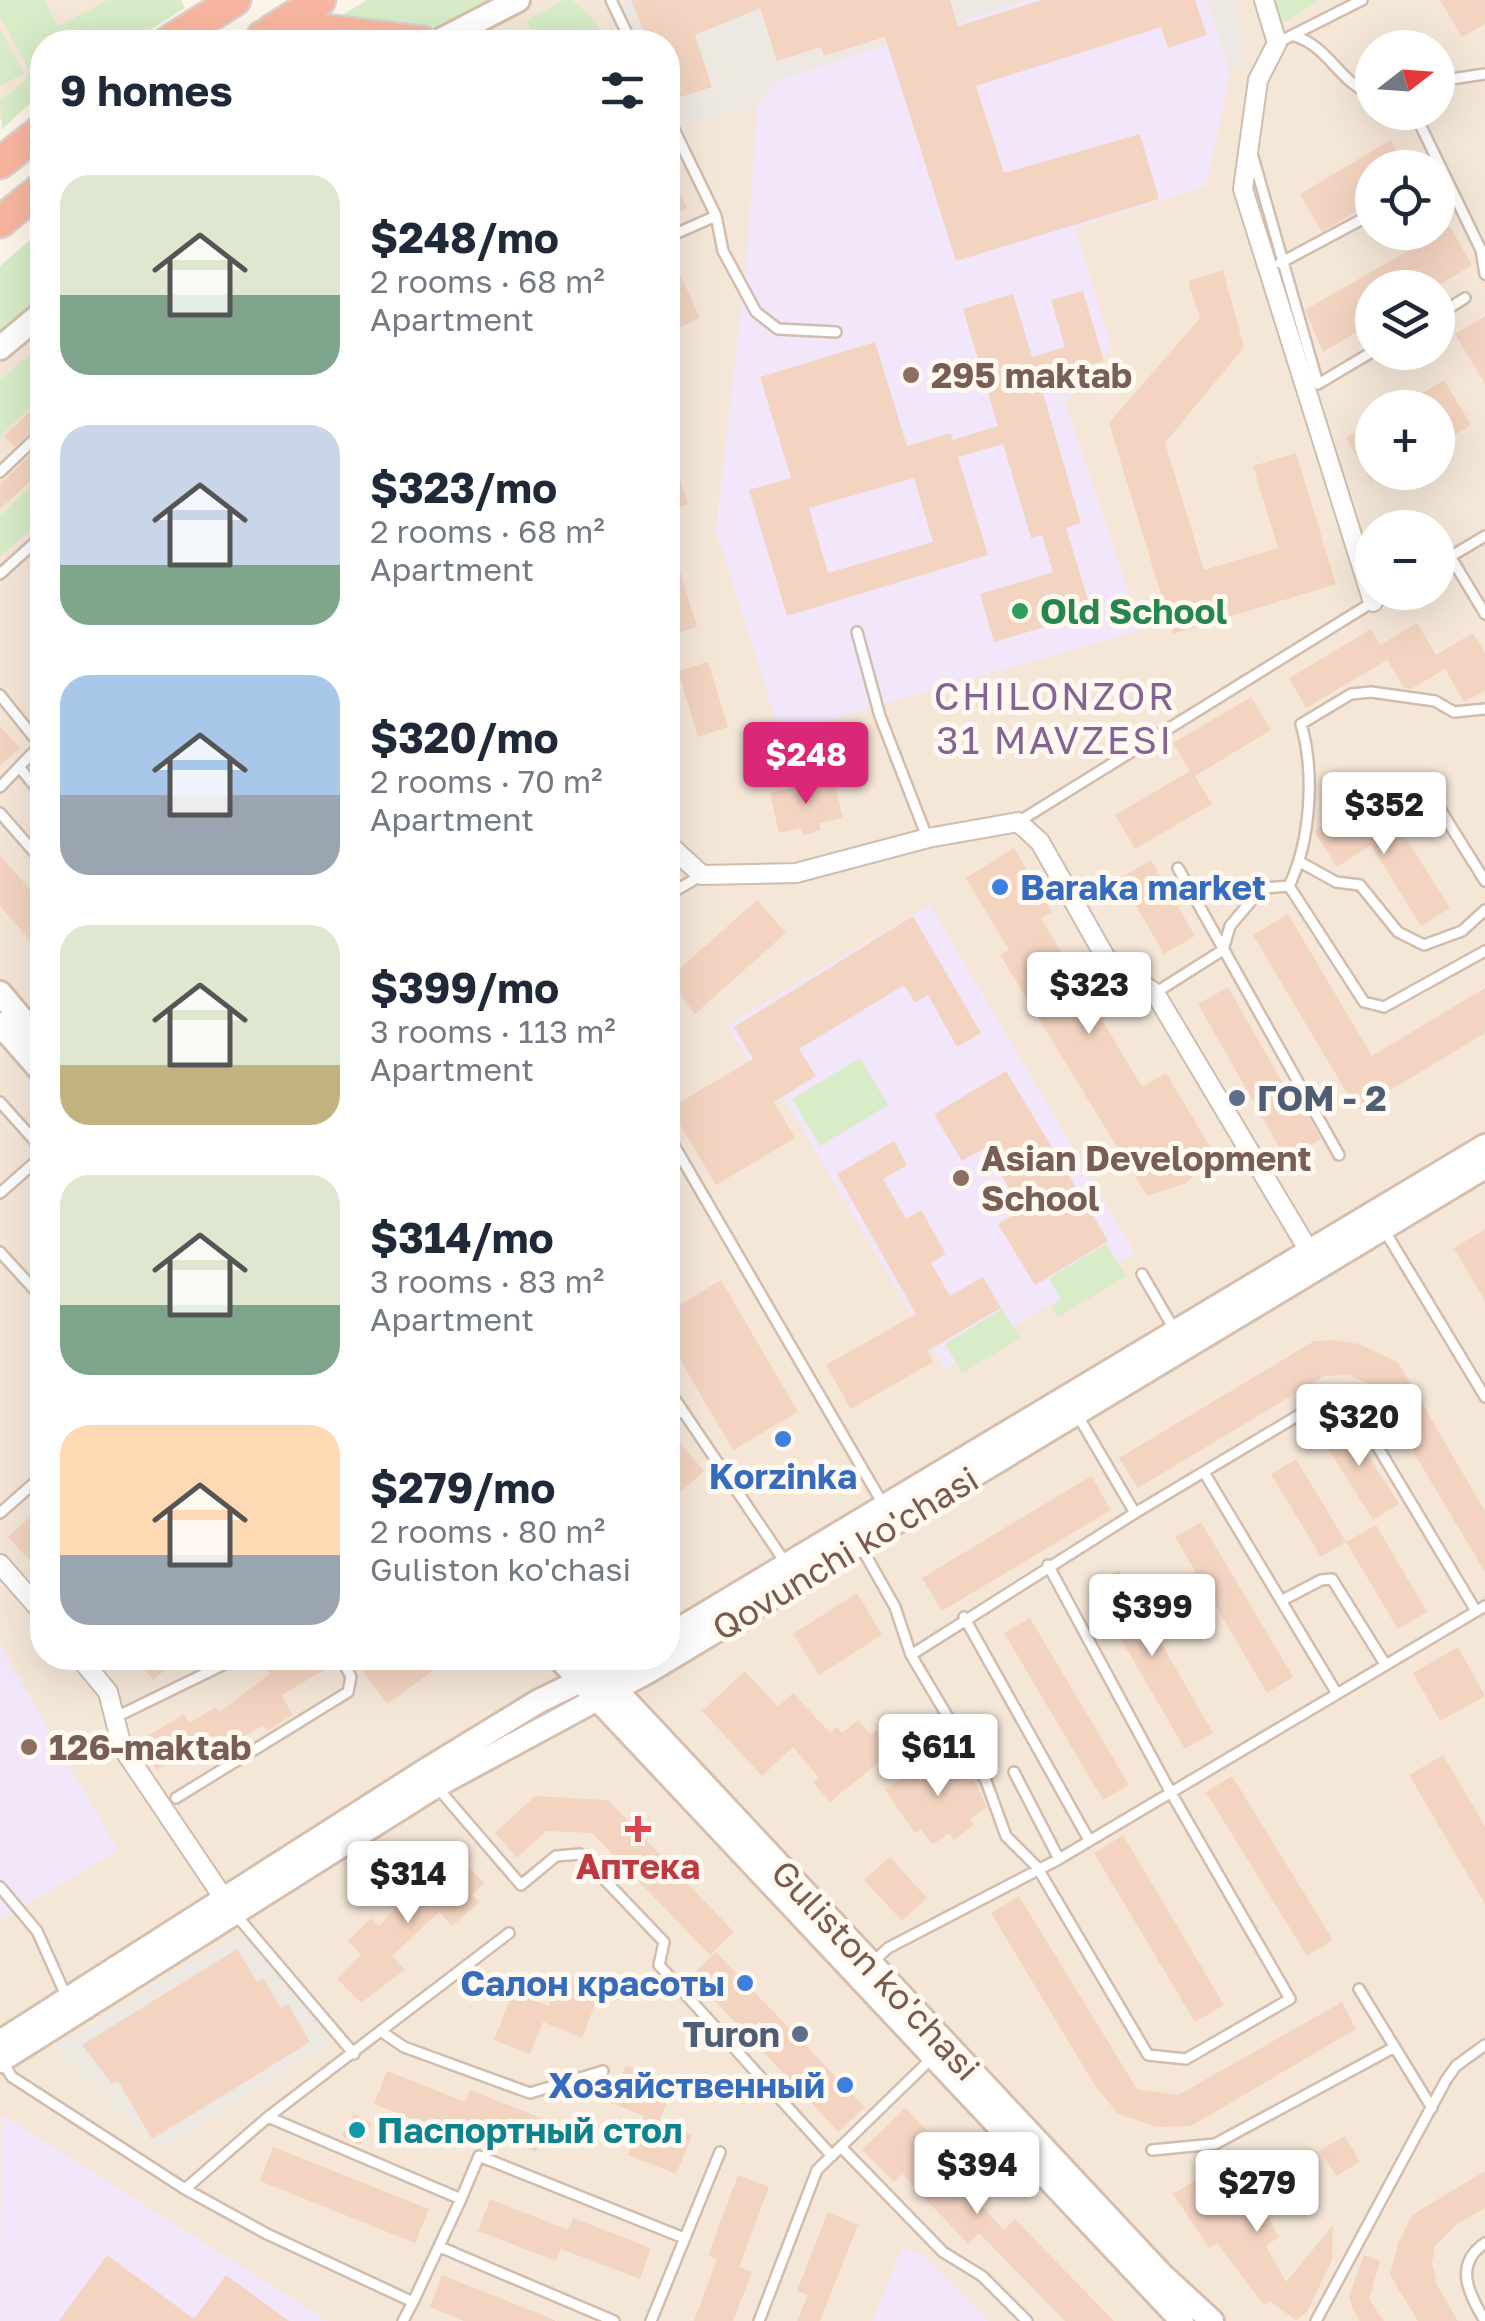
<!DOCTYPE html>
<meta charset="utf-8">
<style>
:root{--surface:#fff;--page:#f2f2f3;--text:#1f2937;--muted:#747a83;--accent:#db2777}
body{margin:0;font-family:"Golos Text",sans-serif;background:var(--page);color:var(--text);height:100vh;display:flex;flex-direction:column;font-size:38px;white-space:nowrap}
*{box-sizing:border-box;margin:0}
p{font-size:32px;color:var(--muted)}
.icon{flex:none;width:55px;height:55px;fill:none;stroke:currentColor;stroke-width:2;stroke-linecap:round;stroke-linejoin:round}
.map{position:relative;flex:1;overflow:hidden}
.details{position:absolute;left:30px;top:30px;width:650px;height:1640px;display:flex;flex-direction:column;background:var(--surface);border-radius:40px;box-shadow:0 10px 40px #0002}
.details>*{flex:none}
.needle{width:65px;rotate:73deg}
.fabs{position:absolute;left:1355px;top:30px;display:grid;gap:20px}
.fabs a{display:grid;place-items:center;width:100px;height:100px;border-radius:50%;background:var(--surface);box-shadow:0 10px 40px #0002;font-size:50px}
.price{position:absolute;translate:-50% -85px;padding:0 22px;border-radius:10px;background:#fff;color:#222;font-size:32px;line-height:65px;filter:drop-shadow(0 2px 5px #0008)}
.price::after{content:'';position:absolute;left:50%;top:60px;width:30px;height:22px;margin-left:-15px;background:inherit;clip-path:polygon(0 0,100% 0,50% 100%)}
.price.active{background:var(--accent);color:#fff}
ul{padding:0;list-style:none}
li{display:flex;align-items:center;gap:30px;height:250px;padding:0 30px}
li span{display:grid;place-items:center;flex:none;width:280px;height:200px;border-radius:30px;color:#555}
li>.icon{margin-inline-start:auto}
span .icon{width:120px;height:120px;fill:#fffc;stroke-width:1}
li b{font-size:42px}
h2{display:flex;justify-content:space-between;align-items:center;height:120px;padding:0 30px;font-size:42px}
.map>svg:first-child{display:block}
</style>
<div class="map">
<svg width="1485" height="2321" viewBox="0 0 1485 2321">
<rect width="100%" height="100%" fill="#fdf5ea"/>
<!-- residential -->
<path fill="#f5e7d8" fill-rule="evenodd" d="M0 0H164L101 42H42V87L0 120Z
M518 0H1485V2321H0V348L42 313V1658H668V42H437ZM1372 48H1438V112H1372ZM1372 168H1438V232H1372ZM1372 288H1438V352H1372ZM1372 408H1438V472H1372ZM1372 528H1438V592H1372Z"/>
<!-- industrial -->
<path fill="#eee8e3" d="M617 0H1028L781 79 757 105 678 128 668 105V42H637Z
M1207 0H1234L1244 35 1243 66 1230 74Z
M253 1924 330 2044 159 2151 53 2047Z"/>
<!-- education -->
<path fill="#f2e6fa" d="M1028 0H1207L1230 74 1206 186 1075 228 1112 348 1065 402 1141 630 780 734 716 530 747 255 757 105 781 79Z
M930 905 1135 1253 944 1369 784 1098 775 1103 727 1025Z
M0 1644 118 1850 0 1921Z
M1 2114 328 2321H0Z
M902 2248 925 2256 989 2321H872Z"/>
<!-- green -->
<path fill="#d7ecc7" d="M0 0H44L58 27 108 0H181L185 8 131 42H69L61 32 66 42H42V93L2 129 0 101 25 81 29 70 0 16Z
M367 0H493L429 34 332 21Z
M564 0H572L595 21 606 42H535L527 20Z
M1272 0H1318L1279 26Z
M0 29 24 73 0 86Z
M42 230V300L0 335V266Z
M42 344V396L0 436V380Z
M42 475V519L0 557V516Z
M860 1058 888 1105 820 1146 792 1099Z
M1106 1244 1126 1276 1058 1317 1051 1306 1061 1299 1049 1278Z
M1002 1309 1020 1338 962 1373 945 1344Z"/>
<!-- building -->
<path fill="#f3d4c1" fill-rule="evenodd" d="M631 0H950L958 26 1042 0H1195L1207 35 1168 48 1161 27 976 86 1004 173 1140 134 1159 199 956 261 885 37 824 56 821 47 777 61 760 8 695 35 712 87 677 98 668 69V42H648Z
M1440 0H1485V24L1462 37Z
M1391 140 1407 168H1372V202L1322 232 1300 194Z
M668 167 687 208 668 218Z
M1450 227 1472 265 1434 288H1372V323L1323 352 1305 310Z
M668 248 700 318 668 333Z
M1223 270 1244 347 1165 443 1204 570 1278 548 1253 466 1296 453 1336 584 1173 634 1109 423 1200 318 1188 281Z
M1083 291 1104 361 1039 380 1081 523 1066 528 1092 613 994 642 980 594 1053 572 1042 535 1031 538 1003 444 958 457 988 555 787 616 749 490 791 478 760 377 875 342 907 446 951 433 953 440 998 426 963 309 1013 294 1032 357 1065 347 1051 300ZM914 478 933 542 828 573 809 508Z
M1485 316V384L1455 334Z
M1444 380 1471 425 1438 445V408H1398Z
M42 400V424L14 447 4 436Z
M1372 422V483L1346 438Z
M42 443V477L39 473 0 509V484Z
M668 451H671L688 504 668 511Z
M671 542 697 627 668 636V543Z
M1417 623 1436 655 1473 633 1485 653V690L1464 702 1445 669 1411 689 1404 688 1387 660 1306 708 1289 678 1371 629 1380 645Z
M708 662 728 727 698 737 678 671Z
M1251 697 1271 730 1195 776 1212 804 1135 849 1115 815 1190 771 1173 743Z
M0 726 20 748 0 766Z
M833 778 843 818 819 823 821 830 803 835 801 828 779 833 770 793Z
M1365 799 1387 835 1399 827 1450 908 1421 926 1371 845 1337 867 1314 831Z
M1014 848 1052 912 1041 918 1142 1087 1166 1073 1215 1155 1186 1183 1147 1196 1000 955 1009 950 966 878Z
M0 855 42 903V954L0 906Z
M1151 860 1195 936 1164 954 1120 878Z
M757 900 786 933 695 1014 668 979Z
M1288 914 1372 1056 1485 988V1033L1357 1110 1253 935Z
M913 916 981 1033 957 1047 928 995 915 1003 904 985 799 1049 816 1076 774 1102 795 1138 716 1185 670 1108 753 1059 734 1027Z
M1228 987 1301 1115 1306 1112 1321 1139 1286 1159 1198 1004Z
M1006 1071 1108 1241 1035 1285 998 1224 1022 1210 985 1148 962 1161 934 1114Z
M894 1141 907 1165 883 1179 906 1219 921 1210 946 1254 931 1263 950 1296 983 1277 1001 1308 927 1351 933 1362 851 1409 826 1365 916 1314 837 1174Z
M1485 1229V1301L1454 1248Z
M721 1280 798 1412 733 1450 668 1339V1312Z
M1334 1340 1359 1344 1398 1362 1485 1511V1572L1374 1386 1348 1375 1324 1376 1138 1488 1119 1458 1314 1341Z
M1344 1418 1399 1504 1373 1520 1319 1434Z
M668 1429 704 1471 668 1503Z
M1296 1459 1346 1542 1321 1557 1271 1474Z
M1091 1476 1111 1510 942 1611 922 1578Z
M42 1506V1552L31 1562 8 1537Z
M1201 1522 1293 1677 1267 1693 1175 1537Z
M1376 1525 1427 1612 1398 1629 1346 1542Z
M1119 1570 1213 1733 1185 1749 1090 1586Z
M857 1593 882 1635 819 1675 793 1634Z
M1030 1618 1129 1785 1103 1800 1004 1633Z
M1458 1647 1485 1696 1440 1721 1413 1673Z
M134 1658H179L153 1680Z
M278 1658H319L326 1669 281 1695 293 1715 267 1731 264 1725 236 1741 240 1747 214 1764 201 1744 157 1770 139 1741 184 1714 189 1723 216 1707 219 1712 270 1674 264 1665Z
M353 1658H450L387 1704Z
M745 1671 778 1707 793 1693 830 1733 837 1727 842 1733 858 1720 871 1735 876 1730 893 1751 830 1802 813 1782 819 1778 793 1747 762 1776 702 1711Z
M950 1753 961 1769 968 1766 987 1807 970 1819 974 1825 954 1840 949 1833 932 1845 921 1829 915 1833 885 1790 928 1759 932 1766Z
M1443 1755 1485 1826V1904L1409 1775Z
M1232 1776 1333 1940 1307 1956 1206 1792Z
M535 1796 608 1800 734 1932 710 1955 592 1833 546 1831 517 1858 495 1833Z
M1123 1835 1224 2005 1195 2022 1094 1853Z
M890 1857 927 1898 902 1921 864 1880Z
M461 1859 484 1883 472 1895 479 1902 452 1926 439 1912 392 1956 405 1970 361 2003 337 1979 361 1955 348 1941 371 1918 379 1926 409 1894 402 1887 425 1864 439 1881Z
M1019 1896 1137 2089 1178 2095 1342 2002 1356 2029 1191 2126 1156 2127 1117 2113 1094 2084 991 1913Z
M237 1949 257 1982 263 1978 281 2008 288 2004 310 2042 152 2139 118 2081 112 2084 82 2045Z
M716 1952 865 2107 839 2132 691 1976Z
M562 1973 601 1989 582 2038 543 2022 530 2054 494 2040 513 1992 549 2006Z
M626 2065 674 2084 659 2122 692 2135 676 2174 628 2155 644 2116 611 2103Z
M387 2071 465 2102 470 2090 548 2121 536 2152 458 2120 451 2134 374 2104Z
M905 2108 936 2140 928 2148 1004 2230 1015 2219 1114 2321H1065L979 2233 968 2244 902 2174 894 2182 862 2150Z
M354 2114 372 2124 360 2145 342 2136Z
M1345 2136 1360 2162 1336 2176 1320 2150Z
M273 2147 429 2209 415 2243 260 2181Z
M1279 2153 1297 2183 1262 2206 1279 2237 1266 2246 1286 2282 1333 2225 1332 2260 1307 2312 1296 2320 1270 2301 1264 2305 1217 2243 1209 2248 1173 2194 1204 2175 1220 2200 1249 2182 1244 2173Z
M1485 2171V2208L1457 2224 1435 2246 1432 2263 1437 2285 1458 2321H1418L1390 2275 1398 2244 1412 2215Z
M738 2175 769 2187 739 2267 752 2272 733 2321H694L717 2259 708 2255Z
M490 2199 568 2230 573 2218 651 2248 640 2279 561 2249 556 2261 478 2231Z
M828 2212 858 2225 820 2321H797L808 2295 797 2291Z
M107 2255 194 2319 226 2275 289 2321H59Z
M1364 2255 1380 2261 1369 2299 1384 2321H1360L1353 2310 1349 2296Z
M442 2275 555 2320V2321H464L430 2307Z"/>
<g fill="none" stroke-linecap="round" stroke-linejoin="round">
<defs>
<path id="lane" d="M611 0 631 42
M1294 36C1328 45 1341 85 1372 94
M1277 43 1362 0
M1438 81 1485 74
M1414 112 1481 250 1485 274
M668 117 716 216 723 251 756 312 778 329 836 332
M1253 157 1318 384 1372 352
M668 237 716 216
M1280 263 1372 214
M1438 315 1465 298
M0 472 42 432
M1450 556 1485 614
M1438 564 1485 536
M0 574 42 536
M857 632 880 716 927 837
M0 695 40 745 0 787
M20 768 42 795
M1423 782 1485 881
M0 813 42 861
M1018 822 1389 592
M1300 862 1336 882 1360 885 1398 932 1424 945 1462 931 1485 910
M1178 868 1339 1155
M1289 886 1364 1002 1384 1007 1485 951
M668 895 702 875
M1155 993 1223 950 1230 926 1262 888 1289 886C1311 840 1315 772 1301 724L1351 694 1371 692 1435 701 1454 712 1485 709
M0 1102 42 1149
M668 1135 883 1504
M0 1193 42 1156
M1383 1228 1485 1397
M0 1252 42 1298
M1142 1274 1174 1329
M668 1389 785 1562
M1078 1416 1135 1513 1314 1406 1340 1404 1358 1414 1476 1611
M668 1421 681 1410
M1205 1474 1336 1692
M0 1513 42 1476
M861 1547 895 1607 911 1655 1135 1513
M1281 1601 1321 1580 1332 1579 1385 1664
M964 1617 1089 1840
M911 1655 986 1781 1006 1836 1037 1867 1148 2055 1186 2059 1290 1999 1170 1791 1048 1565
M114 1718 237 1658
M1014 1772 1059 1859
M436 1786 521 1885 556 1856 580 1854 664 1942 659 1965 832 2156
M176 1798 348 1692 351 1677 341 1658
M0 1887 37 1931 67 1998
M236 1915 354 2054
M873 1962 888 1948 1059 1859 1485 1606
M1359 1989 1432 2108
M382 2032 404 2047 530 2093 603 2071
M1 2060 12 2077 185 2189 267 2234 413 2302 403 2321
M268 2117 461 2199 413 2302
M841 2147 943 2252 982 2276 1027 2321
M1152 2150 1215 2144 1393 2048
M185 2189 268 2117 509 1933
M461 2199 479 2156 684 2238
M440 2247 614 2321
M651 2321 720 2152
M759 2321 817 2170 931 2059
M1316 2321 1446 2080 1456 2066 1485 2045
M1485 2321C1469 2294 1453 2265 1485 2243"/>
<path id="street" d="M1264 0 1277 43 1258 80 1243 189 1373 602
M668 844 702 875 796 873 928 838 1018 822 1040 842 1107 960 1155 993 1315 1261
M0 1564 42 1612
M80 1658 108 1692 122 1747 231 1909"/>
<path id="secondary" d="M437 42 518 0
M0 348 42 313
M0 993 42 1043
M0 1024 42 1072
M668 1636 1485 1146
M559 1658 1182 2321
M586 1658 1162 2275 1212 2321
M0 2042 426 1770 539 1701 628 1658
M0 2061 436 1786 649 1671 1485 1167"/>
<path id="highway" d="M272 30 320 0
M263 36 316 29 423 42
M168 42 235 0
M0 163 42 130
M0 222 42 188"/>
</defs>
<!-- lane casing -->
<use href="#lane" stroke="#d0bdae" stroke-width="14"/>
<!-- street casing -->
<use href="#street" stroke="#d0bdae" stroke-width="22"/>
<!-- secondary casing -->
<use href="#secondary" stroke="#d6bfae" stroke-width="28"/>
<!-- highway casing -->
<use href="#highway" stroke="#d9d1cd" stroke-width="35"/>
<!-- lane -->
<use href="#lane" stroke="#fff" stroke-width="9"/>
<!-- street -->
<use href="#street" stroke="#fff" stroke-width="18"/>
<!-- secondary -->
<use href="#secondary" stroke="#fff" stroke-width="22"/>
<!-- highway -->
<use href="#highway" stroke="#f8b6a0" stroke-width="30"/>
</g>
<!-- markers -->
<g fill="#8d6e63" stroke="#fff9f1" stroke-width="4">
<circle cx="911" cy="375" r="10"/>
<circle cx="961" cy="1178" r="10"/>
<circle cx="29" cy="1747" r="10"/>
</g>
<circle fill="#2e9e5b" stroke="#fff9f1" stroke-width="4" cx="1020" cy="611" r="10"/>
<g fill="#3f7fe0" stroke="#fff9f1" stroke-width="4">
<circle cx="1000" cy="887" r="10"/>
<circle cx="783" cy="1439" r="10"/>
<circle cx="745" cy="1983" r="10"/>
<circle cx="845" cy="2085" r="10"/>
</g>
<g fill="#5c6f8a" stroke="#fff9f1" stroke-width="4">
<circle cx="1237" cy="1098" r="10"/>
<circle cx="800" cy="2034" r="10"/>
</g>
<path fill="#e0444e" stroke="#fff9f1" stroke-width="4" d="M633 1814h10v10h10v10h-10v10h-10v-10h-10v-10h10z"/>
<circle fill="#0f9aa8" stroke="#fff9f1" stroke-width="4" cx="357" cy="2130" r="10"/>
<g text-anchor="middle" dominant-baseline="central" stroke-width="10" stroke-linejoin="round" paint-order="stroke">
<!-- education labels -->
<g font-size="35" font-weight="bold" fill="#785e54" stroke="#fff9f1" text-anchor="start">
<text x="931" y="375">295 maktab</text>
<text x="981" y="1158">Asian Development<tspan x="981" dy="40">School</tspan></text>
<text x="49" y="1747">126-maktab</text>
</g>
<!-- leisure labels -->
<g font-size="35" font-weight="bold" fill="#27864d" stroke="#fff9f1" text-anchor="start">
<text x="1040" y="611">Old School</text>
</g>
<!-- shop labels -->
<g font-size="35" font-weight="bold" fill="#366cbe" stroke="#fff9f1" text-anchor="end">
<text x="1020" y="887" text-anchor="start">Baraka market</text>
<text x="783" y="1476" text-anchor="middle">Korzinka</text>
<text x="725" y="1983">Салон красоты</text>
<text x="825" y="2085">Хозяйственный</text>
</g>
<!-- service labels -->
<g font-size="35" font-weight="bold" fill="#4e5e75" stroke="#fff9f1" text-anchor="start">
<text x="1257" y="1098">ГОМ - 2</text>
<text x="780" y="2034" text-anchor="end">Turon</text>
</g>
<!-- street labels -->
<g font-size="35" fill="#795b4c" stroke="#fff9f1">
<text transform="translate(845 1553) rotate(-31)">Qovunchi ko'chasi</text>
<text transform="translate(876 1970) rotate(47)">Guliston ko'chasi</text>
</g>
<!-- health labels -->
<g font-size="35" font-weight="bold" fill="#be3a42" stroke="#fff9f1">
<text x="638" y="1866">Аптека</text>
</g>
<!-- culture labels -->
<g font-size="35" font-weight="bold" fill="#0d838f" stroke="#fff9f1" text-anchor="start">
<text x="377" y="2130">Паспортный стол</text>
</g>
<!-- neighbourhood labels -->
<g font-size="38" letter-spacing="2.5" fill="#846495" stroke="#fff9f1">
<text x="1055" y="695">CHILONZOR<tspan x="1055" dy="44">31 MAVZESI</tspan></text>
</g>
</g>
</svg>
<div class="fabs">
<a><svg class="needle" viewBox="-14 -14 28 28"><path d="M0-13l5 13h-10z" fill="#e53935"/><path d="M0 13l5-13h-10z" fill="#747a83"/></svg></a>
<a><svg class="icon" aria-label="locate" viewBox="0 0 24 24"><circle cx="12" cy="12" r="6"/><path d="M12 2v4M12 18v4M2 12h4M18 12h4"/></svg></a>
<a><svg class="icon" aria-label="layers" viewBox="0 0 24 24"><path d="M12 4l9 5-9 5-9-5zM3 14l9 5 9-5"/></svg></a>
<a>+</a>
<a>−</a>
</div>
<b class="price active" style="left:806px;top:807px">$248</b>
<b class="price" style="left:1384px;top:857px">$352</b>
<b class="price" style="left:1089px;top:1037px">$323</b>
<b class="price" style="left:1359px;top:1469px">$320</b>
<b class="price" style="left:1152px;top:1659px">$399</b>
<b class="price" style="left:938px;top:1799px">$611</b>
<b class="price" style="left:408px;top:1926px">$314</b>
<b class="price" style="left:977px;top:2217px">$394</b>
<b class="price" style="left:1257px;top:2235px">$279</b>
<section class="details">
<h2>9 homes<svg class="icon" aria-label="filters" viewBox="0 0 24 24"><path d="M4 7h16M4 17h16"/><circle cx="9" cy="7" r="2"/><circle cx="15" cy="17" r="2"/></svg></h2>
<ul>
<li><span style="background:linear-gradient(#dfe7d0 60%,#7fa58c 0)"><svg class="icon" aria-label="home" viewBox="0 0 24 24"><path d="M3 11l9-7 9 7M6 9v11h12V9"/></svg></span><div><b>$248/mo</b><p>2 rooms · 68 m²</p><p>Apartment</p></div></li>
<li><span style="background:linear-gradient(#c9d6e8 70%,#7fa58c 0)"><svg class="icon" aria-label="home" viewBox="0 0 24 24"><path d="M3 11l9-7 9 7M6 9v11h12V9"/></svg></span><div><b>$323/mo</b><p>2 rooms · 68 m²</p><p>Apartment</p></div></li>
<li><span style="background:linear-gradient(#a9c7e8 60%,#9aa5b1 0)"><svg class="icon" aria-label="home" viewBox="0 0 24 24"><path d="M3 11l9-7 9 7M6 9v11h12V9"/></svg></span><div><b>$320/mo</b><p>2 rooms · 70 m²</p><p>Apartment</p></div></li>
<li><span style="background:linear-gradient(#dfe7d0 70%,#c2b280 0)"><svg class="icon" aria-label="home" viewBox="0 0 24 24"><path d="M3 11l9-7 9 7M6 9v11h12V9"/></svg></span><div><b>$399/mo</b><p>3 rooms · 113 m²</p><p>Apartment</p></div></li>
<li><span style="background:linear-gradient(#dfe7d0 65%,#7fa58c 0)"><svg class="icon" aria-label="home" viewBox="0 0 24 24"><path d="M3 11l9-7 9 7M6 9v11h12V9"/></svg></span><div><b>$314/mo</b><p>3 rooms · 83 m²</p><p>Apartment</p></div></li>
<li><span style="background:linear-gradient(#ffd9b3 65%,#9aa5b1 0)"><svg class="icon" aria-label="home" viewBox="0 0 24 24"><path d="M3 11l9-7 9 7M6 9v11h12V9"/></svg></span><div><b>$279/mo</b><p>2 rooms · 80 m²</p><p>Guliston ko'chasi</p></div></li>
</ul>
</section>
</div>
